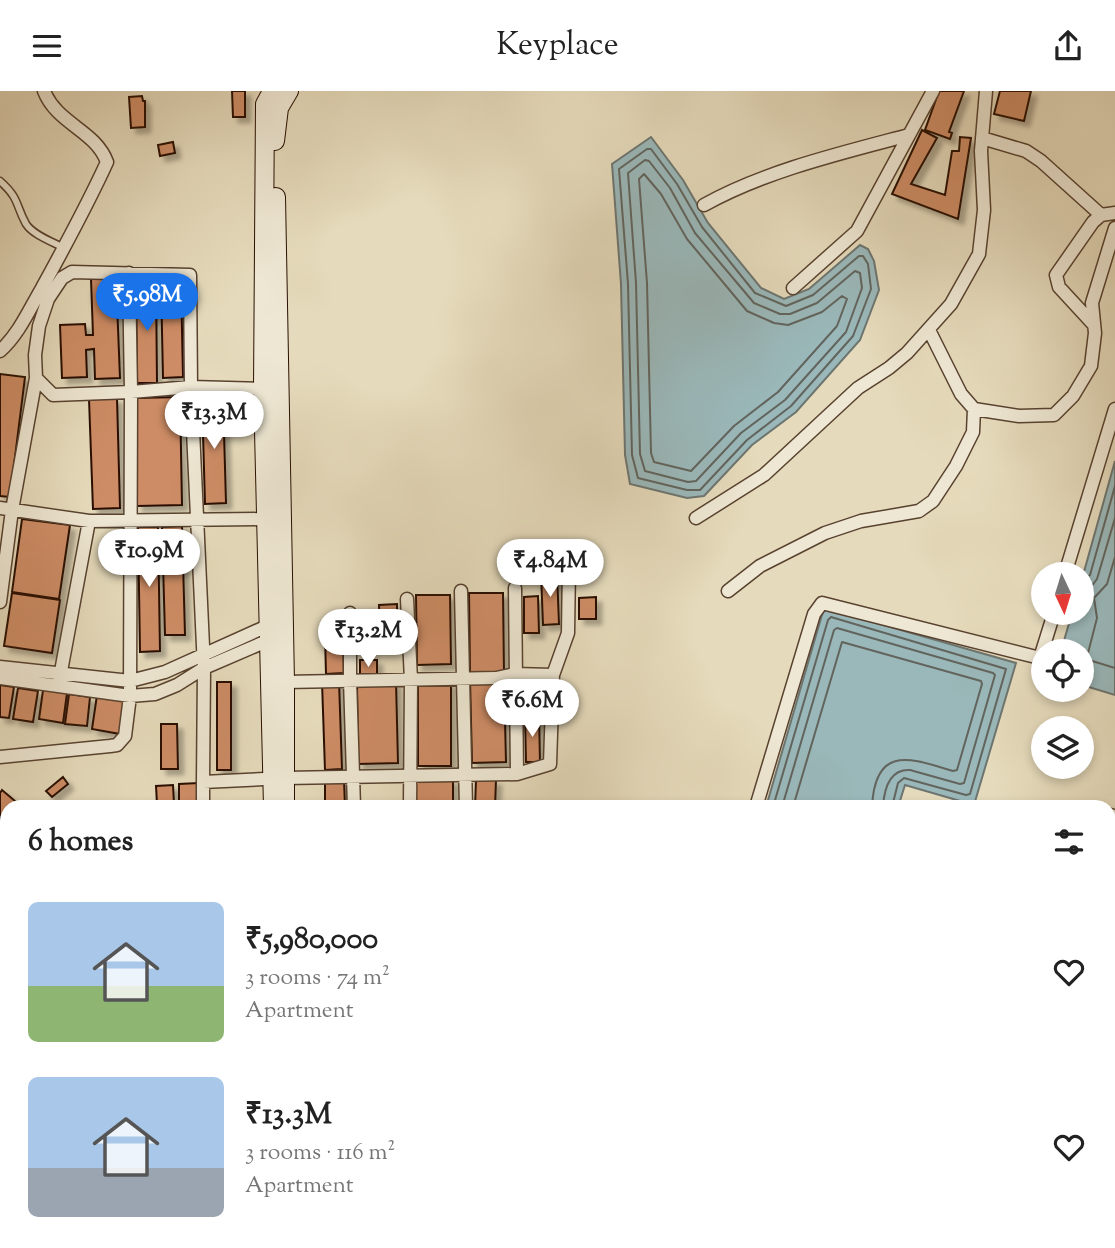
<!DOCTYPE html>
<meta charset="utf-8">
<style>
:root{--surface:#fff;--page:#f2f2f2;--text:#222;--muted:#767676;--accent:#1a73e8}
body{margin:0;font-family:"Sorts Mill Goudy",serif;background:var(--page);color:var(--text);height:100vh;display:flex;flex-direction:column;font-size:26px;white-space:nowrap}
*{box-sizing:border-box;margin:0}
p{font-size:23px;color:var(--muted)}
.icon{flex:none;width:38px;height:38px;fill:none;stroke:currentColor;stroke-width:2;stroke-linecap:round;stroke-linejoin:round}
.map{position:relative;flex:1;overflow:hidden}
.sheet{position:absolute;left:0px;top:709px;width:1116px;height:450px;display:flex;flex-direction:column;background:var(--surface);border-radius:21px 21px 0 0;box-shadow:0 4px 10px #0003}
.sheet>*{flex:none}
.needle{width:46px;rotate:176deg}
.fabs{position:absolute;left:1031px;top:471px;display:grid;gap:14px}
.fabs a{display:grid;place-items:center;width:63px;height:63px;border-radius:50%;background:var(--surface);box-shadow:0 4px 10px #0003;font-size:35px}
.price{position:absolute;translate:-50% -60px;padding:0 16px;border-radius:24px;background:#fff;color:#222;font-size:23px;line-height:46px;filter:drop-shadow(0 2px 4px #0008)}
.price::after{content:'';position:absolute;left:50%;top:42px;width:21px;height:16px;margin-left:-10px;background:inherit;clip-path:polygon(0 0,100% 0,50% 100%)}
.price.selected{background:var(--accent);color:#fff}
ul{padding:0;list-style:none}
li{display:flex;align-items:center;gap:21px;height:175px;padding:0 28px}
li span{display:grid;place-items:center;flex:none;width:196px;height:140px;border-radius:10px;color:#555}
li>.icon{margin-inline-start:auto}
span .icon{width:84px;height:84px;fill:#fffc;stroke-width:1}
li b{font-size:30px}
h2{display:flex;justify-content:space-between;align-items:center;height:84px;padding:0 28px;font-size:30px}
header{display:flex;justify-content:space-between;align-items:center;height:91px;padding:0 28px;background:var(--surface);font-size:32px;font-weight:600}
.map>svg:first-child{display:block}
</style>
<header><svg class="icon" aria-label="menu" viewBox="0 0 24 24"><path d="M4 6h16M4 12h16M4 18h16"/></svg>Keyplace<svg class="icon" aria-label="share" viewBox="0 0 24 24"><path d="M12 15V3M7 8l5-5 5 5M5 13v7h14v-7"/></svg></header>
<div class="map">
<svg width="1115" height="1157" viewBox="0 0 1115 1157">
<defs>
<filter id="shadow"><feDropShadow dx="5.5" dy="5.5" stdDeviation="2" flood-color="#0004"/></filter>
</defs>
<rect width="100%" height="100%" fill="#e5dabb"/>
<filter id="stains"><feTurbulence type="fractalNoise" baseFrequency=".00286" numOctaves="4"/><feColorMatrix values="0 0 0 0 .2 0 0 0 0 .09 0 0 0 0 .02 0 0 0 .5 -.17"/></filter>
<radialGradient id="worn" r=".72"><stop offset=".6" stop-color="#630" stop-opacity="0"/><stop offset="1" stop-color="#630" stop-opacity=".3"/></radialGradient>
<!-- water -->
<path fill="#9ab8ba" stroke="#6d7570" stroke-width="2" d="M651 46 683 89 708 132 761 197 784 208 809 198 860 154 868 158 874 170 879 199 860 249 796 321 752 354 704 405 687 407 630 393 625 364 621 193 612 73Z
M1115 370V604L1082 594V560H1061L1072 522H1082V488Z
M824 517 1016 572 974 714 905 694 898 716H766Z"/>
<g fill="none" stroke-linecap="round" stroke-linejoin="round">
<!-- shore -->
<path stroke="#62645d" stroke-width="2" d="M647 58H651L677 93 702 136 755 202 786 215 813 204 859 165H863L868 173 871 198 853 245 791 315 747 349 700 399H687L638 387 632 364 628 193 619 78Z
M645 69 649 70 670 97 695 142 754 212 780 223H790L817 212 855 180 860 182 862 197 846 241 785 309 741 342 696 390 688 391 645 380 640 363 636 192 628 82Z
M644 83 661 103 687 148 747 220 774 232 788 234 822 221 842 205 847 208 837 235 778 301 734 335 691 380 654 371 651 362 647 192 639 88Z
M1115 466 1107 493 1094 507 1097 527 1087 566 1089 569 1115 577
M1082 490 1090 484 1115 395
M1082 499 1091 496 1097 488 1115 427
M773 716 828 529 831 526 1006 578 970 703 966 704 904 687 898 692 892 716
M782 716 834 539 837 537 993 582 995 584 964 692 960 693 910 679C889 678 884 699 883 716
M793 716 842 551 981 590 982 593 957 679 953 680C912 668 875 652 872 716"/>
</g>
<!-- building -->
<path fill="#cd8c65" stroke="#291000" stroke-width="2" filter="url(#shadow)" d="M232 0H245V26H233Z
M939 0H964L949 41 952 42 950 48 925 39Z
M1000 0H1031L1024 30 994 23Z
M142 5 143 10H145V36L131 37 129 6Z
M922 39 937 47 911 93 945 104 952 60H959L960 46 971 47 958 128 892 103Z
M173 51 175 62 160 65 158 54Z
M116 187 120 287 95 288 94 258 86 259 87 286 62 287 60 234 85 233 86 244H93L91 188Z
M156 191 157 292H137L136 192Z
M181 192 183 286 163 287 161 193Z
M0 283 25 286 10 406 0 405Z
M180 306 182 414 137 415 135 307Z
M117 307 120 417 93 418 89 308Z
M223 307 226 412 205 413 202 308Z
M22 428 70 434 59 508 12 501Z
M182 435 185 544H165L162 436Z
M138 436H158L160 560 140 561Z
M541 482H557L559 533 543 534Z
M12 502 60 509 52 562 4 555Z
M469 502H503L504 582 470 583Z
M416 504H450L451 573 417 574Z
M538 505 539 542H524V506Z
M596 506V528H579V507Z
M397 513V540H380L379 514Z
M358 523H376V541H358Z
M343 544 344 582 326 583 325 545Z
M360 569H377V587H360Z
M504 588 506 671 472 672 470 589Z
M339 590 342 678 325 679 322 591Z
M396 590 398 672 358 673 357 591Z
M217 591H231V679H217Z
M418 591H451V675H418Z
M0 594 14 596 9 627 0 626Z
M18 597 38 600 33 631 13 628Z
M43 599 67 602 63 632 39 628Z
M69 603 90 606 87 635 65 633Z
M97 604 125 608 120 643 92 638Z
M525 624H539L540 671H526Z
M161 633H177L178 678H161Z
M63 686 68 693 52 706 46 700Z
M416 688H453V716H416Z
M325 689H344L345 716H325Z
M476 689H496L495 716H475Z
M198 692V716H179V693Z
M173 694 174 713H157L156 695Z
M2 699 22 716H7V738L0 732V702Z"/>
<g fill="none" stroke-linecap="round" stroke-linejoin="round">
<defs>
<path id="lane" d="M0 90C20 108 15 113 26 133 33 144 53 151 64 157
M1110 721 1115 722
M1110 741H1115
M1110 1135 1115 1116
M440 1157V1152
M945 1157 946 1152
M963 1157 964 1152
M1103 1157 1105 1152"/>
<path id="street" d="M982 47 1026 60 1041 70 1101 124
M704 114C765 80 841 62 909 44
M793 197 857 140 933 0
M1094 234 1059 196 1056 184 1093 131 1101 124 1115 122
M0 260C19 243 29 219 42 197 65 155 87 115 107 71 95 39 57 33 44 0
M36 287 53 304 131 301 191 296 263 298
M974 318 1019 325 1054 324 1073 305 1091 275 1095 242 1092 212 1115 137
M0 417 89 430 267 428
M696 427 764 384 858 297 889 277 907 262 951 213 979 163 984 119 981 60 986 0
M1065 483 1115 318
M515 497 517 683
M461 500 466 716
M728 500 760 475 825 442 861 430 919 420 933 410 956 375 973 341 974 318 961 303 929 239
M407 508 411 589 410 716
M0 511 12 419 36 287 35 264 39 235 48 208 62 187 72 181 190 184 191 296 204 577 203 691 285 687 517 683 550 673 553 584 568 542 569 476
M350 522V588L354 716
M0 576 130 590 165 581 274 532
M0 587 130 605 155 603 177 594 204 577 274 547
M59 591 89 430
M285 591 496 587 515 583 553 584
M0 666 110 655 117 654 125 645 130 605 131 301 129 182
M203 691V716
M756 716 814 523 822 512 1040 567 1054 522
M0 1090 7 1089
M40 1152V1157
M506 1152 507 1157
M556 1152V1157
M717 1157 719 1152"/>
<path id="secondary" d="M275 50 279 17 289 0
M276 106 285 591V716
M273 716 263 298 265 13 270 4 285 0
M758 1152 786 1157
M834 1152 858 1157"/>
</defs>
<!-- lane casing -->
<use href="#lane" stroke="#58422f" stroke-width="9"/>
<!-- street casing -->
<use href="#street" stroke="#58422f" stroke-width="15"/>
<!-- secondary casing -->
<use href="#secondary" stroke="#291000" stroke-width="20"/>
<!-- lane -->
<use href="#lane" stroke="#eee7d3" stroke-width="6"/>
<!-- street -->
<use href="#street" stroke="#eee7d3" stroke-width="12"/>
<!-- secondary -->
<use href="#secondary" stroke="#eee7d3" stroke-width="18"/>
</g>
<rect width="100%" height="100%" filter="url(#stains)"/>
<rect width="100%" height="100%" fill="url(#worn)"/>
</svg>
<div class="fabs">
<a><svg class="needle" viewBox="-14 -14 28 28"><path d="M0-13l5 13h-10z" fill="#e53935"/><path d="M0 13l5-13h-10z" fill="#767676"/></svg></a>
<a><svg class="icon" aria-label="locate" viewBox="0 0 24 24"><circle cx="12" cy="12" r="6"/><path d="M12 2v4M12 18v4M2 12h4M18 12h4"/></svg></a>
<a><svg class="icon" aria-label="layers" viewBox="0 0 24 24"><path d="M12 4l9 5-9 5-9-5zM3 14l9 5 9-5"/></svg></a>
</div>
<b class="price selected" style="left:147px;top:242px">₹5.98M</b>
<b class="price" style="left:214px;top:360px">₹13.3M</b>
<b class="price" style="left:149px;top:498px">₹10.9M</b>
<b class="price" style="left:550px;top:508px">₹4.84M</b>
<b class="price" style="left:368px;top:578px">₹13.2M</b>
<b class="price" style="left:532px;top:648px">₹6.6M</b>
<section class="sheet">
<h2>6 homes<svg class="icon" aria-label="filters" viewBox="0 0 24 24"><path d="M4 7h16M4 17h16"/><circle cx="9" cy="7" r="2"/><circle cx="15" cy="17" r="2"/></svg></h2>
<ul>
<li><span style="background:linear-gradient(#a9c7e8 60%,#8fb573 0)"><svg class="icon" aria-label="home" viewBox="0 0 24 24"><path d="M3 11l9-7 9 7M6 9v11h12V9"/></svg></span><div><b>₹5,980,000</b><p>3 rooms · 74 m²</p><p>Apartment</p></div><svg class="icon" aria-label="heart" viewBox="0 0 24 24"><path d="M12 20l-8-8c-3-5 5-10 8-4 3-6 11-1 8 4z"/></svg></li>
<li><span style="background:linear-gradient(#a9c7e8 65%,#9aa5b1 0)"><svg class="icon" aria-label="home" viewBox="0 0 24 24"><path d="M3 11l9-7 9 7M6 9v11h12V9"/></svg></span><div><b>₹13.3M</b><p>3 rooms · 116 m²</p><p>Apartment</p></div><svg class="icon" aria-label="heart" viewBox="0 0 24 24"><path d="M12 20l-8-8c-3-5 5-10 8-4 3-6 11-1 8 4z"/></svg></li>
</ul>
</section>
</div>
